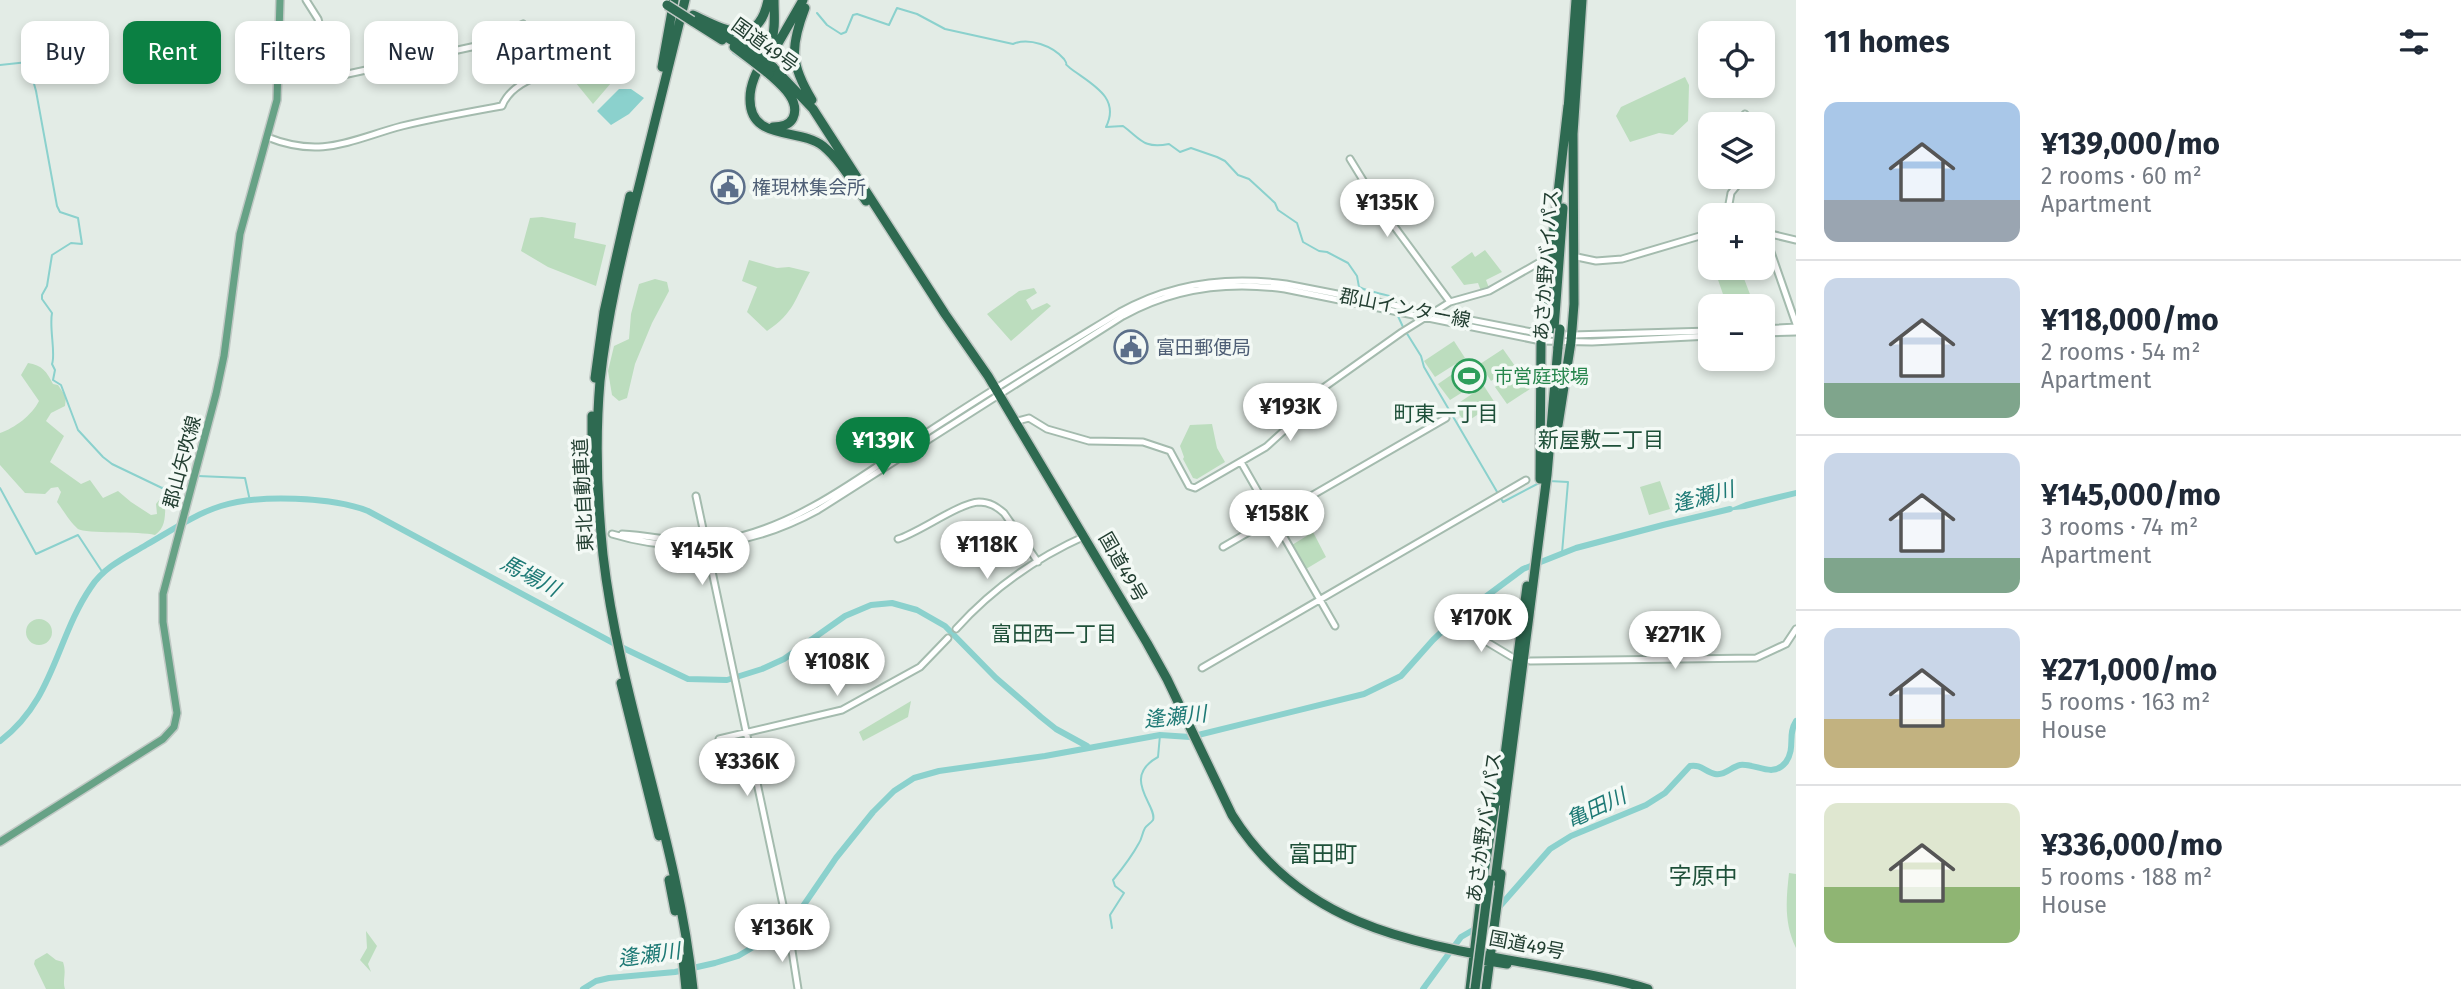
<!DOCTYPE html>
<meta charset="utf-8">
<style>
:root{--surface:#fff;--page:#f2f2f3;--text:#1f2937;--muted:#747a83;--line:#e0e1e3;--accent:#0b8043}
body{margin:0;font-family:"Fira Sans","Noto Sans JP",sans-serif;background:var(--page);color:var(--text);height:100vh;display:flex;flex-direction:column;font-size:26px;white-space:nowrap}
*{box-sizing:border-box;margin:0}
p{font-size:23px;color:var(--muted)}
.icon{flex:none;width:38px;height:38px;fill:none;stroke:currentColor;stroke-width:2;stroke-linecap:round;stroke-linejoin:round}
.map{position:relative;flex:1;overflow:hidden}
.sheet{display:flex;flex-direction:column;background:var(--surface);width:665px}
.sheet>*{flex:none}
.guide{position:absolute;left:21px;top:21px;width:665px;height:63px;display:flex;gap:14px}
.buttons{position:absolute;left:1698px;top:21px;display:grid;gap:14px}
.buttons a{display:grid;place-items:center;width:77px;height:77px;border-radius:14px;background:var(--surface);box-shadow:0 4px 10px #0003;font-size:35px}
.price{position:absolute;translate:-50% -60px;padding:0 16px;border-radius:24px;background:#fff;color:#222;font-size:23px;line-height:46px;filter:drop-shadow(0 2px 4px #0008)}
.price::after{content:'';position:absolute;left:50%;top:42px;width:21px;height:16px;margin-left:-10px;background:inherit;clip-path:polygon(0 0,100% 0,50% 100%)}
.price.on{background:var(--accent);color:#fff}
ul{padding:0;list-style:none}
li{display:flex;align-items:center;gap:21px;height:175px;padding:0 28px}
li+li{border-top:2px solid var(--line)}
li span{display:grid;place-items:center;flex:none;width:196px;height:140px;border-radius:14px;color:#555}
li>.icon{margin-inline-start:auto}
span .icon{width:84px;height:84px;fill:#fffc;stroke-width:1}
li b{font-size:30px}
h2{display:flex;justify-content:space-between;align-items:center;height:84px;padding:0 28px;font-size:30px}
.pill{padding:0 24px;border-radius:14px;background:var(--surface);box-shadow:0 4px 10px #0003;font-size:24px;line-height:63px}
.pill.on{background:var(--accent);color:#fff}
main{display:flex;flex:1;min-height:0}
.map>svg:first-child{display:block}
</style>
<main>
<div class="map">
<svg width="1796" height="989" viewBox="0 0 1796 989">
<rect width="100%" height="100%" fill="#e3ece6"/>
<!-- green -->
<path fill="#bcddbe" d="M588 52 611 83 593 104 567 72Z
M1685 77 1689 85 1688 121 1673 135 1659 133 1630 142 1616 116 1621 107Z
M542 217 576 223 574 238 606 245 596 286 548 267 521 251 530 218Z
M1485 250 1502 272 1486 280 1489 288 1481 291 1478 283 1464 285 1451 267 1472 252 1475 257Z
M749 260 777 268 789 267 810 272C794 300 795 312 767 331L747 312 757 287 742 281Z
M1717 268H1740L1751 297 1748 299 1725 300 1715 271Z
M655 279 667 282 669 291 652 323 635 364 627 398 619 401 612 395 608 371 614 346 629 339 631 314 639 284Z
M1034 288 1037 293 1026 300 1032 310 1047 303 1051 306 1011 341 987 314 1019 291Z
M1454 341 1465 358 1435 377 1424 361Z
M1503 349 1515 366 1491 381 1480 364Z
M28 363C42 365 47 372 53 384L58 385 66 397 65 406 51 413 46 421 64 436 50 462 81 484 90 480 103 498 118 491 131 502 151 515 157 514 156 504 163 495 166 497C164 512 168 526 155 535 141 531 85 534 78 529 70 522 63 510 57 502L61 492 58 487 51 488 45 494 25 493 0 465V433C15 428 32 415 39 401L21 375Z
M1518 371 1530 389 1507 404 1495 387Z
M1454 373 1466 390 1450 400 1438 384Z
M1484 386 1495 403 1465 423 1454 406Z
M1212 424 1217 448 1225 462 1197 479 1193 478 1183 459 1184 457 1180 446 1190 425Z
M1660 481 1670 509 1649 515 1640 487Z
M1313 532 1326 557 1306 569 1292 545Z
M26 632a13 13 0 1 1 26 0a13 13 0 1 1-26 0Z
M911 701 908 717 863 741 859 732Z
M1789 873 1796 874V948C1784 923 1786 901 1789 873Z
M366 931 377 946 368 964 371 972 360 960 367 948Z
M47 953 56 960 63 962C67 974 62 980 65 989H46L34 964 35 960Z"/>
<!-- water -->
<path fill="#8bd1cd" d="M619 89H631L644 98 629 114 611 125 597 111Z
M1796 490V496L1745 509 1724 511 1746 502Z"/>
<g fill="none" stroke-linecap="round" stroke-linejoin="round">
<!-- stream -->
<path stroke="#8bd1cd" stroke-width="2" d="M817 13 827 25 841 34 846 32 853 15 857 14 889 25 897 8 917 14 945 29 1013 44C1029 37 1053 46 1064 59 1070 68 1062 61 1070 68 1091 84 1121 97 1106 127L1123 126C1141 139 1143 149 1169 144L1180 152 1191 148 1217 157 1225 161 1238 175 1249 179 1275 203 1278 210 1297 223 1303 242 1319 251 1327 252 1348 263 1357 276 1359 287C1371 293 1382 293 1393 297L1396 305
M733 53 755 68
M0 65 28 62 36 91 57 206 60 212 78 218 82 244 71 243 52 255 47 286 42 295V299L52 313C49 328 56 354 52 364L55 370 53 380 61 385 78 430 103 457 112 464 162 488 166 487 187 491
M1397 314 1403 327
M1406 332 1421 356 1424 367 1503 502 1541 482
M198 476 245 478 250 501
M1549 481 1568 482 1562 553
M0 488 36 554 78 535 103 573
M1112 928 1110 915 1124 893 1115 886 1113 880C1122 869 1132 856 1139 843 1142 839 1142 833 1145 828 1147 825 1151 823 1153 820 1158 806 1120 778 1158 757L1160 735"/>
<!-- river -->
<path stroke="#8bd1cd" stroke-width="6" d="M0 741C54 701 56 638 91 587 104 567 126 557 146 545 169 532 195 514 221 506 258 494 333 497 368 511L617 645 688 679 727 680 762 669 784 659 845 616 871 605 892 603 917 610 945 626 996 678 1041 717 1056 729 1087 746
M583 989 596 981 609 978 675 972 715 963 738 956 755 946 784 926 799 912 836 858 873 812 894 791 914 778 939 771 1045 756 1160 735 1190 737 1364 694 1401 676 1433 640 1453 621 1523 569 1576 548 1663 525 1730 509
M1423 989 1461 937 1480 926 1493 914 1550 849 1571 836 1646 805 1665 793 1690 766C1701 764 1705 772 1715 774 1725 776 1731 767 1740 765 1757 763 1772 779 1786 762 1796 747 1787 735 1796 721"/>
<defs>
<path id="secondary" d="M1745 114 1747 124
M267 137C322 159 350 140 402 126 435 118 469 112 502 106 509 88 531 77 549 73L523 24 476 46 334 77 318 19 306 0
M1350 159 1377 203 1450 302
M1727 215 1731 193 1744 177
M1762 232 1796 240
M1764 232 1796 324
M1577 257 1596 261 1622 259 1710 233
M1762 329 1796 327
M1762 333 1796 332
M1014 422 1029 418 1047 429 1089 441 1143 442 1170 451 1189 486 1195 488 1266 447 1287 428 1309 398 1402 332 1450 302 1489 291 1547 258
M1241 462 1335 626
M696 496 790 938 798 989
M612 534C684 556 752 546 818 510L1123 316C1173 288 1228 281 1285 289L1541 341 1592 342 1710 336
M622 534C659 536 685 546 723 540 804 526 875 465 943 422 1001 384 1061 348 1120 312 1171 283 1228 276 1286 284L1542 334 1572 335 1710 331
M898 539C920 532 959 503 979 502 990 502 997 507 1004 513L1038 562
M1223 547 1446 418
M1450 610 1482 639 1512 657
M956 629C991 590 1036 558 1085 536
M1530 661 1756 658 1786 644 1796 629
M1202 668 1526 480
M719 739 842 710 920 667 948 638"/>
<path id="primary" d="M0 842 163 739 174 727 177 713 163 622V594L216 394 224 356 240 234 277 100 280 0"/>
<path id="highway" d="M685 0C670 63 654 126 638 190 622 253 607 316 600 381 595 439 597 497 603 555 620 702 678 841 693 989
M774 0C774 14 776 29 771 43 764 61 750 78 750 98 749 142 799 127 823 146 840 160 853 183 866 201
M805 8C790 47 790 64 812 100
M693 15C725 30 758 50 768 0
M692 21 722 40
M718 32 759 57
M734 47 755 63
M769 59 803 0
M662 67 674 0
M773 67 813 109 945 314 988 376 1147 643 1167 679 1232 815C1309 938 1435 945 1564 970 1592 975 1620 980 1648 989
M769 74C780 84 801 100 793 118 789 126 781 127 773 127
M1568 110 1576 0
M1573 134 1582 0
M1554 329 1563 208
M595 378 604 312 630 196
M1558 425 1571 342 1574 304 1573 131
M1540 479 1541 341 1568 106
M592 489V416
M621 683 659 836
M1499 801 1527 586
M669 880 675 911
M1495 881 1547 475 1558 347
M683 959 686 989
M1476 959 1507 964
M1470 989 1483 879 1496 797
M1486 989 1501 874"/>
</defs>
<!-- secondary casing -->
<use href="#secondary" stroke="#a4bbae" stroke-width="9"/>
<!-- primary casing -->
<use href="#primary" stroke="#c1c9c5" stroke-width="10"/>
<!-- highway casing -->
<use href="#highway" stroke="#c1c9c5" stroke-width="12"/>
<!-- secondary -->
<use href="#secondary" stroke="#fff" stroke-width="5"/>
<!-- primary -->
<use href="#primary" stroke="#67a286" stroke-width="7"/>
<!-- highway -->
<use href="#highway" stroke="#2e6a51" stroke-width="9"/>
<defs>
<path id="highway-bridge" d="M667 5 692 21
M759 57 773 67
M755 63 769 74
M1558 347 1560 329
M1475 989 1489 880"/>
</defs>
<!-- highway-bridge casing -->
<use href="#highway-bridge" stroke="#c1c9c5" stroke-width="12" stroke-linecap="butt"/>
<!-- highway-bridge -->
<use href="#highway-bridge" stroke="#2e6a51" stroke-width="9"/>
</g>
<!-- icons -->
<defs>
<symbol id="civic-ring" viewBox="-11 -11 22 22"><circle r="9.5" fill="#f3f9f5" stroke="#5c6f8a" stroke-width="1.5"/><path d="M-.6-6.5H3V-4.5H.6V-3L4-1V1h2V6H-6V1h2V-1L-.6-3ZM-1.2 2.5V6h2.4V2.5Z" fill="#5c6f8a"/></symbol>
<symbol id="stadium-ring" viewBox="-11 -11 22 22"><circle r="9.5" fill="#f3f9f5" stroke="#2e9e5b" stroke-width="1.5"/><path d="M0-5a6.5 5 0 1 0 0 10a6.5 5 0 1 0 0-10ZM-3.5-1.8h7v3.6h-7Z" fill="#2e9e5b"/></symbol>
</defs>
<g fill-rule="evenodd">
<use href="#civic-ring" x="709" y="168" width="38" height="38"/>
<use href="#civic-ring" x="1112" y="328" width="38" height="38"/>
<use href="#stadium-ring" x="1450" y="357" width="38" height="38"/>
</g>
<g text-anchor="middle" dominant-baseline="central" stroke-width="7" stroke-linejoin="round" paint-order="stroke">
<!-- street labels -->
<g font-size="19" fill="#223e31" stroke="#f3f9f5">
<text transform="translate(765 45) rotate(36)">国道49号</text>
<text transform="translate(1546 265) rotate(-86)">あさか野バイパス</text>
<text transform="translate(1405 308) rotate(11)">郡山インター線</text>
<text transform="translate(182 462) rotate(-75)">郡山矢吹線</text>
<text transform="translate(583 495) rotate(-93)">東北自動車道</text>
<text transform="translate(1123 567) rotate(60)">国道49号</text>
<text transform="translate(1484 827) rotate(-82)">あさか野バイパス</text>
<text transform="translate(1527 945) rotate(11)">国道49号</text>
</g>
<!-- service labels -->
<g font-size="19" fill="#4e5e75" stroke="#f3f9f5" text-anchor="start">
<text x="752" y="187">権現林集会所</text>
<text x="1156" y="347">富田郵便局</text>
</g>
<!-- leisure labels -->
<g font-size="19" fill="#27864d" stroke="#f3f9f5" text-anchor="start">
<text x="1494" y="376">市営庭球場</text>
</g>
<!-- neighbourhood labels -->
<g font-size="21" fill="#1e5039" stroke="#f3f9f5">
<text x="1446" y="414">町東一丁目</text>
<text x="1601" y="440">新屋敷二丁目</text>
<text x="1054" y="634">富田西一丁目</text>
</g>
<!-- water labels -->
<g font-size="21" font-style="italic" fill="#1d7975" stroke="#f3f9f5">
<text transform="translate(1703 497) rotate(-15)">逢瀬川</text>
<text transform="translate(530 576) rotate(28)">馬場川</text>
<text transform="translate(1175 717) rotate(-6)">逢瀬川</text>
<text transform="translate(1596 808) rotate(-25)">亀田川</text>
<text transform="translate(649 955) rotate(-8)">逢瀬川</text>
</g>
<!-- quarter labels -->
<g font-size="23" fill="#1e5039" stroke="#f3f9f5">
<text x="1323" y="854">富田町</text>
<text x="1703" y="876">字原中</text>
</g>
</g>
</svg>
<div class="buttons">
<a><svg class="icon" aria-label="locate" viewBox="0 0 24 24"><circle cx="12" cy="12" r="6"/><path d="M12 2v4M12 18v4M2 12h4M18 12h4"/></svg></a>
<a><svg class="icon" aria-label="layers" viewBox="0 0 24 24"><path d="M12 4l9 5-9 5-9-5zM3 14l9 5 9-5"/></svg></a>
<a>+</a>
<a>−</a>
</div>
<b class="price" style="left:1387px;top:239px">¥135K</b>
<b class="price" style="left:1290px;top:443px">¥193K</b>
<b class="price on" style="left:883px;top:477px">¥139K</b>
<b class="price" style="left:1277px;top:550px">¥158K</b>
<b class="price" style="left:987px;top:581px">¥118K</b>
<b class="price" style="left:702px;top:587px">¥145K</b>
<b class="price" style="left:1481px;top:654px">¥170K</b>
<b class="price" style="left:1675px;top:671px">¥271K</b>
<b class="price" style="left:837px;top:698px">¥108K</b>
<b class="price" style="left:747px;top:798px">¥336K</b>
<b class="price" style="left:782px;top:964px">¥136K</b>
<div class="guide">
<a class="pill">Buy</a>
<a class="pill on">Rent</a>
<a class="pill">Filters</a>
<a class="pill">New</a>
<a class="pill">Apartment</a>
</div>
</div>
<section class="sheet">
<h2>11 homes<svg class="icon" aria-label="filters" viewBox="0 0 24 24"><path d="M4 7h16M4 17h16"/><circle cx="9" cy="7" r="2"/><circle cx="15" cy="17" r="2"/></svg></h2>
<ul>
<li><span style="background:linear-gradient(#a9c7e8 70%,#9aa5b1 0)"><svg class="icon" aria-label="home" viewBox="0 0 24 24"><path d="M3 11l9-7 9 7M6 9v11h12V9"/></svg></span><div><b>¥139,000/mo</b><p>2 rooms · 60 m²</p><p>Apartment</p></div></li>
<li><span style="background:linear-gradient(#c9d6e8 75%,#7fa58c 0)"><svg class="icon" aria-label="home" viewBox="0 0 24 24"><path d="M3 11l9-7 9 7M6 9v11h12V9"/></svg></span><div><b>¥118,000/mo</b><p>2 rooms · 54 m²</p><p>Apartment</p></div></li>
<li><span style="background:linear-gradient(#c9d6e8 75%,#7fa58c 0)"><svg class="icon" aria-label="home" viewBox="0 0 24 24"><path d="M3 11l9-7 9 7M6 9v11h12V9"/></svg></span><div><b>¥145,000/mo</b><p>3 rooms · 74 m²</p><p>Apartment</p></div></li>
<li><span style="background:linear-gradient(#c9d6e8 65%,#c2b280 0)"><svg class="icon" aria-label="home" viewBox="0 0 24 24"><path d="M3 11l9-7 9 7M6 9v11h12V9"/></svg></span><div><b>¥271,000/mo</b><p>5 rooms · 163 m²</p><p>House</p></div></li>
<li><span style="background:linear-gradient(#dfe7d0 60%,#8fb573 0)"><svg class="icon" aria-label="home" viewBox="0 0 24 24"><path d="M3 11l9-7 9 7M6 9v11h12V9"/></svg></span><div><b>¥336,000/mo</b><p>5 rooms · 188 m²</p><p>House</p></div></li>
</ul>
</section>
</main>
